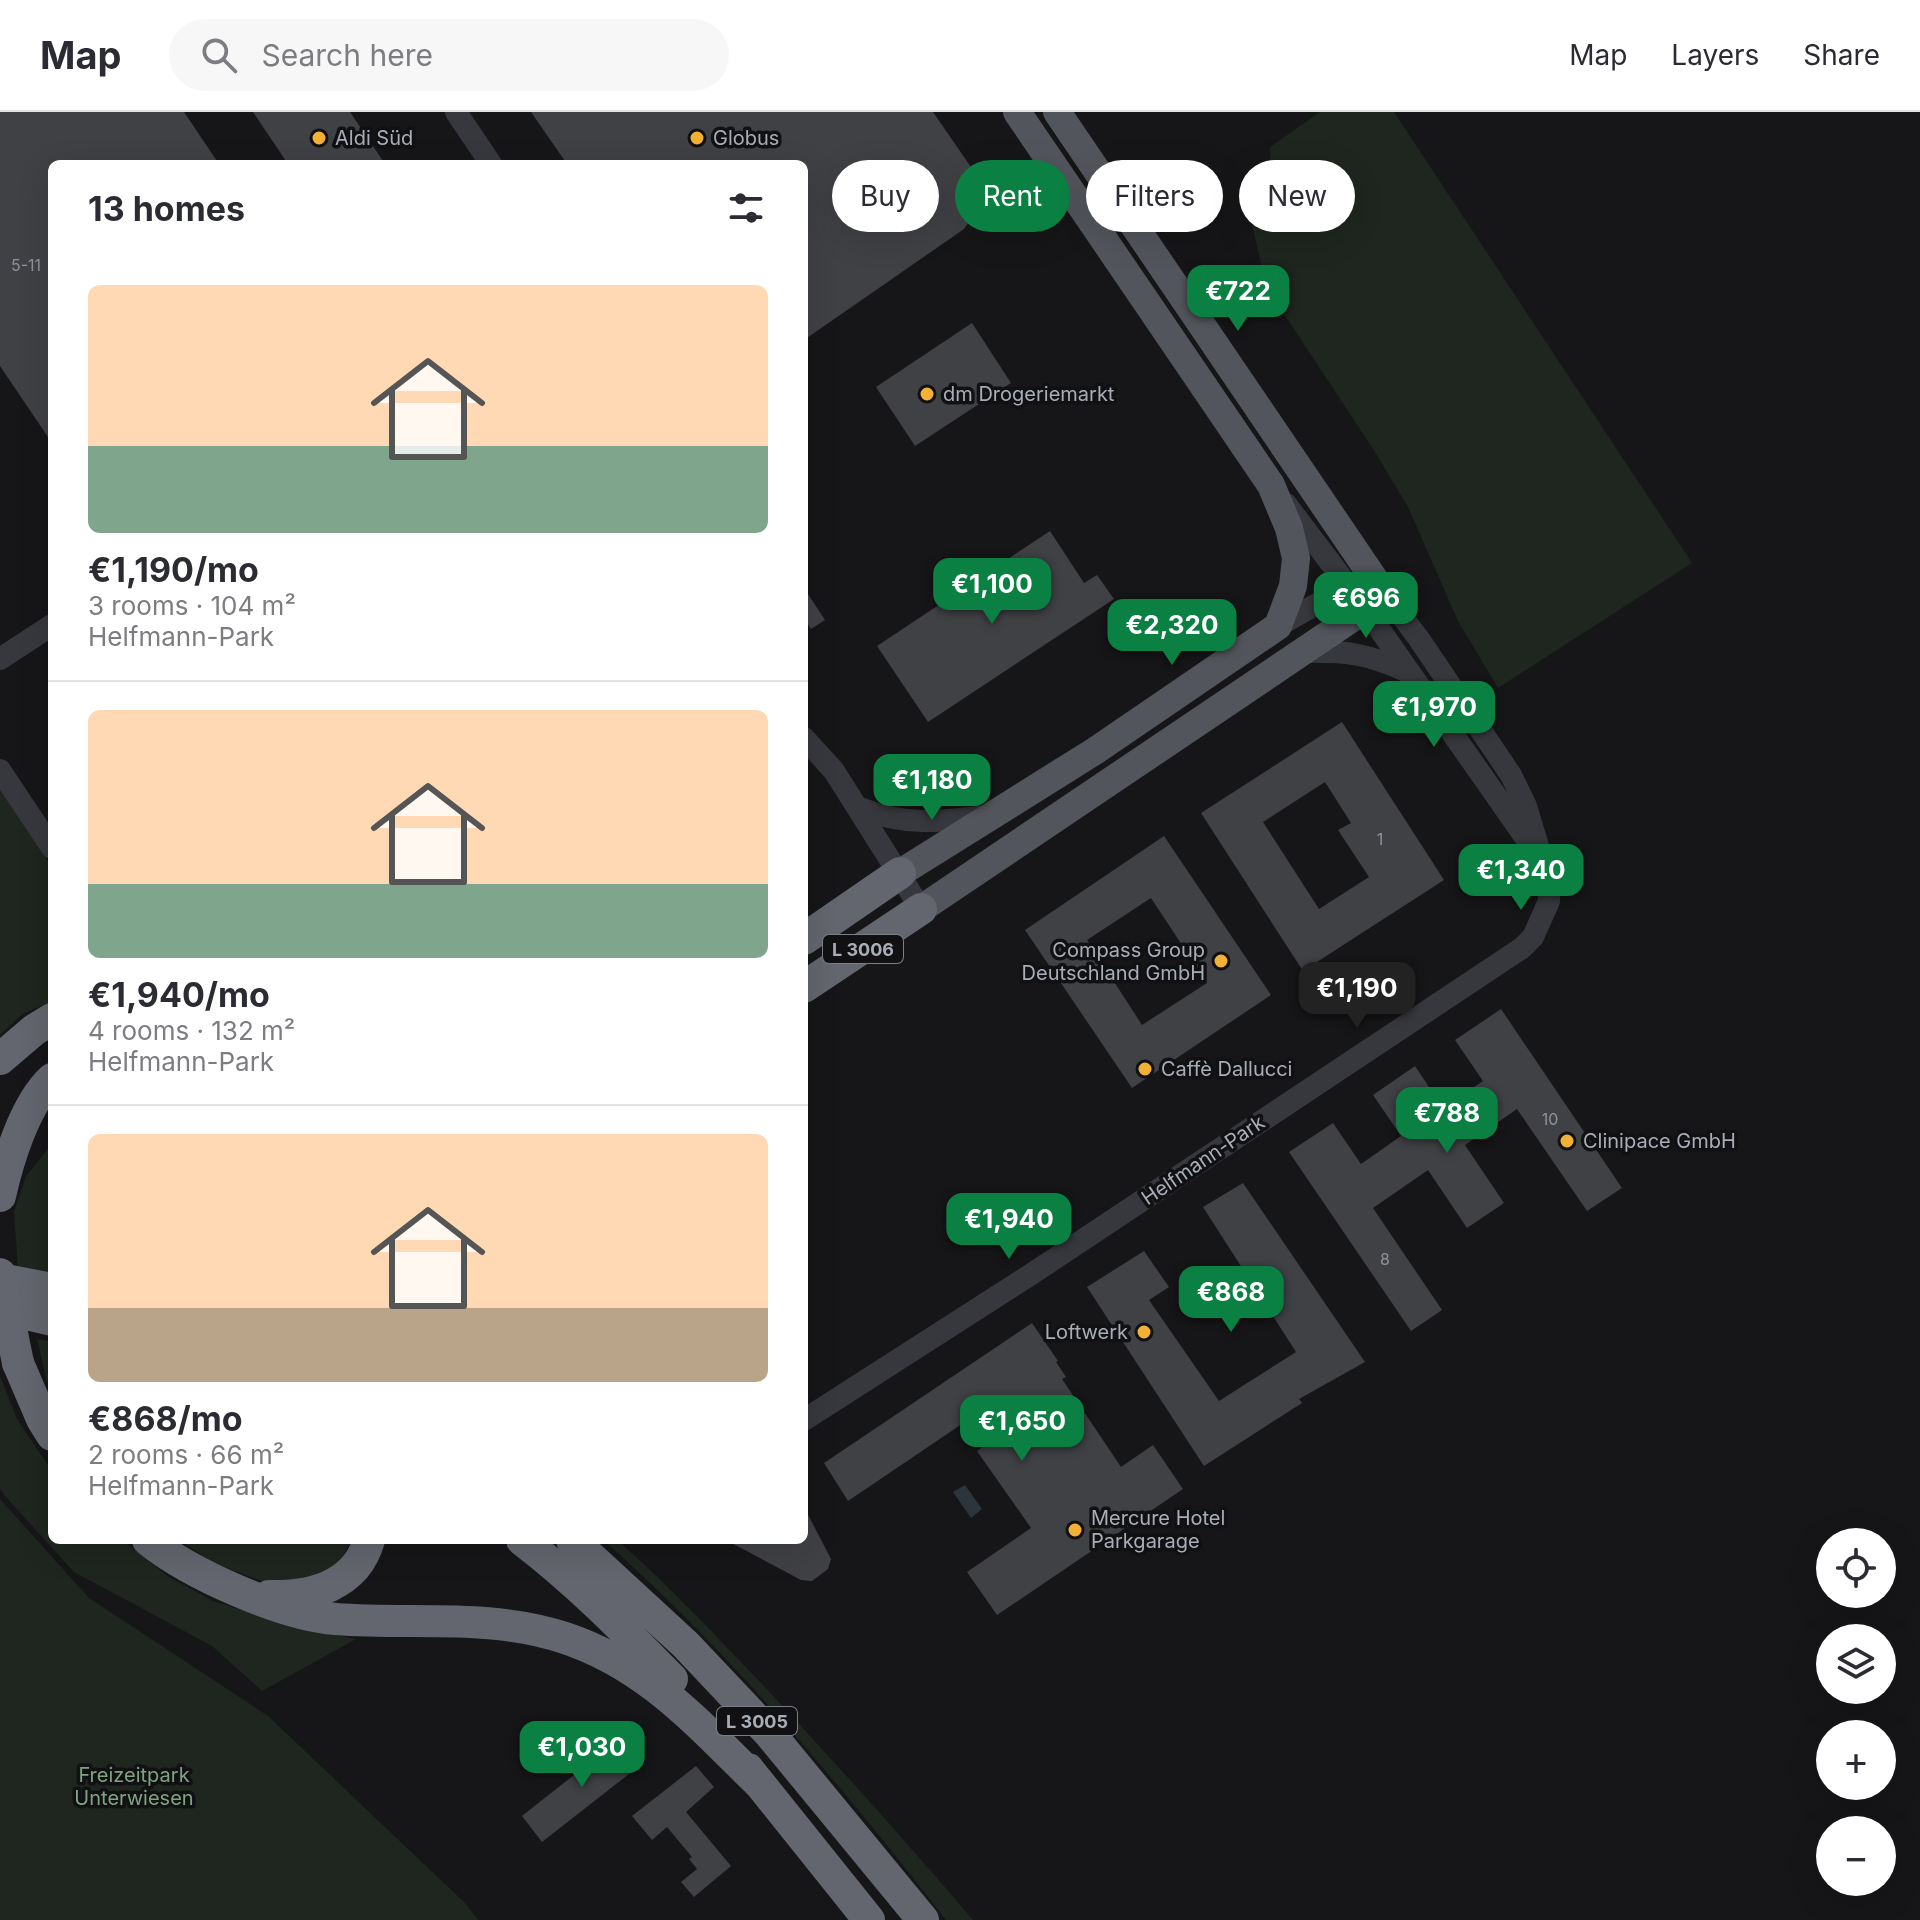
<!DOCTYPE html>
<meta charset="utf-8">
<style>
:root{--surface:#fff;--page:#f7f7f7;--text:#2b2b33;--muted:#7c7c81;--line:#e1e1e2;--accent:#0b8043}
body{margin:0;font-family:Inter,sans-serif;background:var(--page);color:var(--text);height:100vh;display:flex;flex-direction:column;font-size:30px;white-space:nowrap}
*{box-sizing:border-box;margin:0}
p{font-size:26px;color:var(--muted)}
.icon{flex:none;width:44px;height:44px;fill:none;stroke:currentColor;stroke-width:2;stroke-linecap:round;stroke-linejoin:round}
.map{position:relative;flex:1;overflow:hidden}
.details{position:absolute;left:48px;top:48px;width:760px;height:1384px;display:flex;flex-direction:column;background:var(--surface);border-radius:12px;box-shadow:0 8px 32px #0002}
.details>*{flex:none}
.top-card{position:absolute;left:832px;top:48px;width:760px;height:72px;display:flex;gap:16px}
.fabs{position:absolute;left:1816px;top:1416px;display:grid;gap:16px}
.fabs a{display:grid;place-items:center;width:80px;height:80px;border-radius:50%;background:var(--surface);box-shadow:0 8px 32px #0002;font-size:40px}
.price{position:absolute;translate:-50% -68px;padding:0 18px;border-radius:16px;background:var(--accent);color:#fff;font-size:26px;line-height:52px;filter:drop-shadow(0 2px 4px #0008)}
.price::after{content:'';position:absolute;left:50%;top:48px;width:24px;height:18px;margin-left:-12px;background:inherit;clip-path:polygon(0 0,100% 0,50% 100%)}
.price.active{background:#222;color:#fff}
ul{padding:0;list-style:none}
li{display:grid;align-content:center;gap:16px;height:424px;padding:0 40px}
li+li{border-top:2px solid var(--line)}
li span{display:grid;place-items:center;height:248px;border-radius:12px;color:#555}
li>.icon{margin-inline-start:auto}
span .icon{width:144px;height:144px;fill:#fffc;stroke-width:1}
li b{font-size:34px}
h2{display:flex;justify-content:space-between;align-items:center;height:96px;padding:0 40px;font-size:34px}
.pill{padding:0 28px;border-radius:36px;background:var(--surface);box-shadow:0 8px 32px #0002;font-size:28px;line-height:72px}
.pill.active{background:var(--accent);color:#fff}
header{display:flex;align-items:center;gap:48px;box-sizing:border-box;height:112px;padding:0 40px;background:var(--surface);border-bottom:2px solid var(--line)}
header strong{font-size:38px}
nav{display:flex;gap:44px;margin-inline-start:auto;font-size:28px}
.search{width:560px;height:72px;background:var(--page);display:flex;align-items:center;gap:20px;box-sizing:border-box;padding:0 28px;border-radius:44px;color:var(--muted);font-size:30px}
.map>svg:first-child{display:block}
</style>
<header>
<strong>Map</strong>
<div class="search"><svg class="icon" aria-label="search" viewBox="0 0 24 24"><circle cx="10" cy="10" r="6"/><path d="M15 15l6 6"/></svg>Search here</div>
<nav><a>Map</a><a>Layers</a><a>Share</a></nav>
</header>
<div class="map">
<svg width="1920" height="1808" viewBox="0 0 1920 1808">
<rect width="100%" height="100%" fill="#161618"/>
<!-- green -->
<path fill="#1e261f" d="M1320 0H1394L1692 451 1498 576 1458 509 1408 395 1375 340 1267 176 1252 113 1272 94 1270 35Z
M0 676 52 755V890L24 901 0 923Z
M52 1032V1163L18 1157 14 1100 26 1064Z
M37 1227 52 1230V1278L46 1267Z
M0 1264 17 1307 52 1359V1428H122L169 1465 213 1489 289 1513 356 1527 262 1579 212 1534 74 1460 5 1384 0 1376Z
M0 1387 89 1486 268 1604 465 1791 478 1808H0Z
M179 1428H352L335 1457 303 1470H264L210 1449Z
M603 1428H617C668 1472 714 1522 761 1571 833 1648 904 1727 973 1808H946C841 1673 731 1541 603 1428Z"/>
<!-- water -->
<path fill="#2c353c" d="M965 1373 982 1397 971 1406 953 1380Z"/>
<!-- building -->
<path fill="#404145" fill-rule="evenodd" d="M0 0H184L219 52H52V331L0 254Z
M253 0H350L385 52H288Z
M531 0H933L982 71 969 80 972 94 969 110 964 117 804 228V52H567Z
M972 211 1011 271 915 334 876 275Z
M1050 419 1084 471 1097 463 1114 487 928 610 877 534Z
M804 476 825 508 811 517 804 506Z
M1342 610 1444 768 1303 859 1201 701ZM1325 670 1351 711 1338 718 1369 765 1319 797 1263 710Z
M1164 724 1271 883 1132 976 1025 818ZM1151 786 1207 871 1142 913 1087 828Z
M1501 897 1622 1076 1587 1099 1517 997 1465 1033 1504 1091 1467 1116 1428 1058 1373 1096 1442 1198 1411 1219 1289 1040 1333 1011 1361 1052 1401 1024 1373 983 1415 954 1443 996 1483 969 1455 928Z
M1243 1071 1365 1250 1299 1287 1302 1291 1204 1354 1087 1175 1144 1139 1169 1175 1149 1188 1219 1289 1296 1240 1203 1095Z
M1032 1211 1058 1249 1056 1250 1066 1265 1062 1267 1121 1355 1153 1333 1183 1377 997 1503 967 1460 1031 1416 977 1339 1005 1319 987 1295 848 1389 824 1351Z
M804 1395 831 1447 828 1457 812 1469 801 1468 726 1428H804Z
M622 1625 643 1651 542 1730 522 1704Z
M696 1654 714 1675 686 1700 731 1754 694 1785 681 1770 697 1757 689 1747 692 1745 667 1715 652 1728 632 1704Z"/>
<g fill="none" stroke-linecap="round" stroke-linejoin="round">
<!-- minor -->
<path stroke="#37383d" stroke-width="22" d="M456 0 491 52
M1286 392 1364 495 1534 738
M1302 540C1347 539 1366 541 1408 560
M0 547 52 513
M804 626 834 659 921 797
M0 658 52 736
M860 696C904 714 940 710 986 704
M804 1308 1030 1163 1522 836 1533 825 1549 789V771L1526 694 1511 663 1419 527 1377 471 1324 488 1278 514"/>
<!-- major -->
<path stroke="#53555c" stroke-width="28" d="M900 761 1095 639 1278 514 1293 474 1296 446 1289 416 1271 373 1017 0
M921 797 1351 507 1364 495 1377 471 1057 0"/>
<!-- highway -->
<path stroke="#63666e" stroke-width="32" d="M804 827 900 761
M804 875 921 797
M0 947 34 918 52 907
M0 1084C8 1048 25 992 52 967
M0 1167 52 1177
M0 1196 52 1208
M18 1251 42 1307 52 1323
M148 1428C190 1462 282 1503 336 1507 413 1513 490 1501 565 1526 649 1554 699 1613 761 1673
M522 1428C576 1469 624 1518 672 1567
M572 1428 686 1533 770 1622 923 1808
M269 1484C312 1485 356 1474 369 1428
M748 1657 869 1808"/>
<!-- highway-bridge -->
<path stroke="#63666e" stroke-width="32" d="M0 1162 18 1251"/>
</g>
<!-- markers -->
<g fill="#f2b134" stroke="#111113" stroke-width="3">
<circle cx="319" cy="26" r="8"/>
<circle cx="697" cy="26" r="8"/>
<circle cx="927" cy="282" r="8"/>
<circle cx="1221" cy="849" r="8"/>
<circle cx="1145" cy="957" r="8"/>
<circle cx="1567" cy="1029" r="8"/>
<circle cx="1144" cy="1220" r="8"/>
<circle cx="1075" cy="1418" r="8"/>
</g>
<g text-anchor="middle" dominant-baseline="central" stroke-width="7" stroke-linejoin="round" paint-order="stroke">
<!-- number labels -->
<g font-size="16" fill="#8e929b">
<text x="26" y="153">5-11</text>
<text x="1380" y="727">1</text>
<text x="1550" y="1007">10</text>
<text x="1385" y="1147">8</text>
</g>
<!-- shield labels -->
<g fill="#111113" stroke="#7b7e86" stroke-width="2">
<rect x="823" y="823" width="80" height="28" rx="6"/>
<rect x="717" y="1595" width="80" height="28" rx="6"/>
</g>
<g font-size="18" font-weight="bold" fill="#a8adb8">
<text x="863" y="837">L 3006</text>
<text x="757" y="1609">L 3005</text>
</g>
<!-- poi labels -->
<g font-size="20" fill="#a8adb8" stroke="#111113" text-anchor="start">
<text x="335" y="26">Aldi Süd</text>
<text x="713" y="26">Globus</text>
<text x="943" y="282">dm Drogeriemarkt</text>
<text x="1205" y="838" text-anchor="end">Compass Group<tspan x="1205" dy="23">Deutschland GmbH</tspan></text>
<text x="1161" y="957">Caffè Dallucci</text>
<text x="1583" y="1029">Clinipace GmbH</text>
<text x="1128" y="1220" text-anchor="end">Loftwerk</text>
<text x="1091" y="1406">Mercure Hotel<tspan x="1091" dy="23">Parkgarage</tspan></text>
</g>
<!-- street labels -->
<g font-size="20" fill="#a8adb8" stroke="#111113">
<text transform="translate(1203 1048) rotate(-34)">Helfmann-Park</text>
</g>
<!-- park labels -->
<g font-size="20" fill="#7fa381" stroke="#111113">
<text x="134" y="1663">Freizeitpark<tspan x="134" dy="23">Unterwiesen</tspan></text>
</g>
</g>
</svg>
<div class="fabs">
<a><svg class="icon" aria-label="locate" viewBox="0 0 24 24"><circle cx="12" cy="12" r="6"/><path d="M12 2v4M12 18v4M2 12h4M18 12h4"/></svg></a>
<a><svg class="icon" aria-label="layers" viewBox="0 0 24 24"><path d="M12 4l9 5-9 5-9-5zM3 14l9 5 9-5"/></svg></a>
<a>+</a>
<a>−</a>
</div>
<b class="price" style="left:1238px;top:221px">€722</b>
<b class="price" style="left:992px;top:514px">€1,100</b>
<b class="price" style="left:1366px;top:528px">€696</b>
<b class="price" style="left:1172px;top:555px">€2,320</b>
<b class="price" style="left:1434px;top:637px">€1,970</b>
<b class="price" style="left:932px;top:710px">€1,180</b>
<b class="price" style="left:1521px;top:800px">€1,340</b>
<b class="price active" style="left:1357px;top:918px">€1,190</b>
<b class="price" style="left:1447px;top:1043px">€788</b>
<b class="price" style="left:1009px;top:1149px">€1,940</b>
<b class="price" style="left:1231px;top:1222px">€868</b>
<b class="price" style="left:1022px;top:1351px">€1,650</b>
<b class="price" style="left:582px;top:1677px">€1,030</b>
<div class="top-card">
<a class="pill">Buy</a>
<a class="pill active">Rent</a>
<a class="pill">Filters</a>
<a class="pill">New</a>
</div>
<section class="details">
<h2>13 homes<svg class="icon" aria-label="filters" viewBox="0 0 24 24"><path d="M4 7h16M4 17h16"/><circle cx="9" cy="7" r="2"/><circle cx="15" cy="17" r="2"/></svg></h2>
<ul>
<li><span style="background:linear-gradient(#ffd9b3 65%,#7fa58c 0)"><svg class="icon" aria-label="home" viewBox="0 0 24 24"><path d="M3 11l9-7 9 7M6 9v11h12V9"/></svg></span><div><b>€1,190/mo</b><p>3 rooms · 104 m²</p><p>Helfmann-Park</p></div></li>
<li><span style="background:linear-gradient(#ffd9b3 70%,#7fa58c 0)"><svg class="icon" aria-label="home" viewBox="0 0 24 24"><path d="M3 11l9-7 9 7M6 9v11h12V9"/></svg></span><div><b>€1,940/mo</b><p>4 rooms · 132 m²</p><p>Helfmann-Park</p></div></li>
<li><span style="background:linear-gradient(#ffd9b3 70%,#b9a48a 0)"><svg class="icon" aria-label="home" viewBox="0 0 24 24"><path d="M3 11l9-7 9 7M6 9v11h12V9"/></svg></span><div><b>€868/mo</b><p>2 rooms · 66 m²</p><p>Helfmann-Park</p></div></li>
</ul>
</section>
</div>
